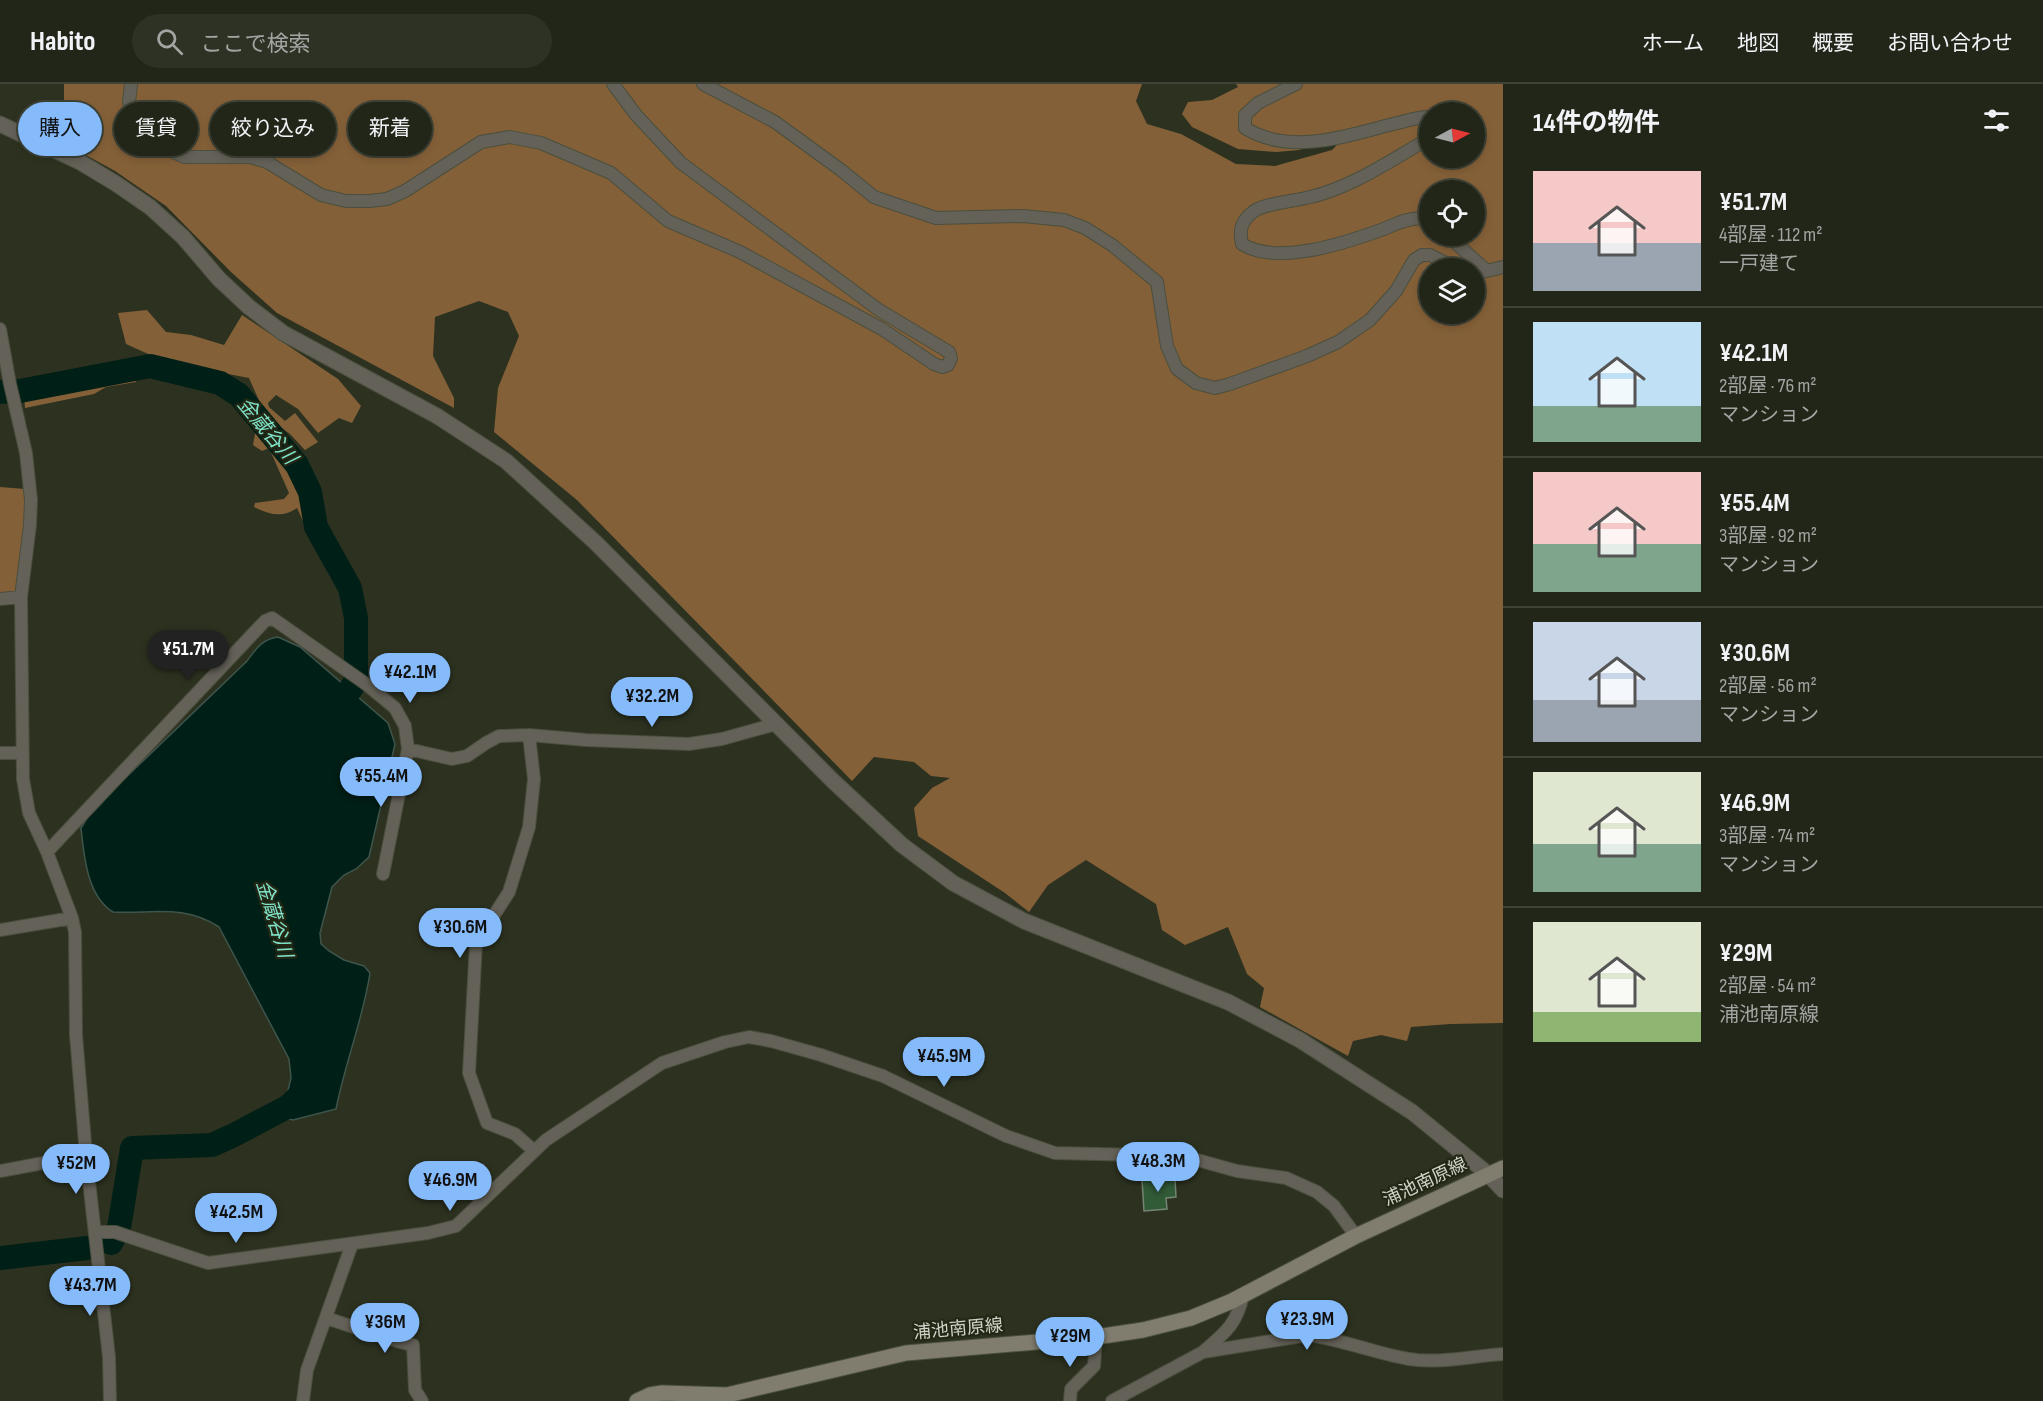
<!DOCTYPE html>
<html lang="ja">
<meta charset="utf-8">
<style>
:root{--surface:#222618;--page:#2e3225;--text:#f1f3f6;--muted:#a2a5a2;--line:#3f4337;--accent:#86bbfb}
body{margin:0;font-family:"Sofia Sans Condensed","Noto Sans JP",sans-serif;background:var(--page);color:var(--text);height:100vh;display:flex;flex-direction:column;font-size:22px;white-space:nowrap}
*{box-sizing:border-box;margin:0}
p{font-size:20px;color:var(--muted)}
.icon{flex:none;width:33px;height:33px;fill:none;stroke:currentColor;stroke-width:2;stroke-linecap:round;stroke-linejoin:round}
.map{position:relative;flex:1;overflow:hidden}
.side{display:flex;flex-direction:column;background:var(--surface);width:540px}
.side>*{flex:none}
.banner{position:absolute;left:18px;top:18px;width:570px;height:54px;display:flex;gap:12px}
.needle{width:39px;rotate:83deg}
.buttons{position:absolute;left:1419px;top:18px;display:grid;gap:12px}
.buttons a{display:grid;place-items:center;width:66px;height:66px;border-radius:50%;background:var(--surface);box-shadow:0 3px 9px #0003,0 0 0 2px var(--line);font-size:30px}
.price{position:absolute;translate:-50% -51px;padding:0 14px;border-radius:21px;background:var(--accent);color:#111;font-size:20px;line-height:39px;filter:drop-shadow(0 2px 3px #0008)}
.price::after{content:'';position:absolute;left:50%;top:36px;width:18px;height:14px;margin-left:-9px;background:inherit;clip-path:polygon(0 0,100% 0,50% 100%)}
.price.selected{background:#222;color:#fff}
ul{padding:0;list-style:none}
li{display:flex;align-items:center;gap:18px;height:150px;padding:0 30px}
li+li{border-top:2px solid var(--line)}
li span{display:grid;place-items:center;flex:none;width:168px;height:120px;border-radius:0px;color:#555}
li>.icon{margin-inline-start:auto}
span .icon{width:72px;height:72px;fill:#fffc;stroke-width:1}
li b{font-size:26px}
h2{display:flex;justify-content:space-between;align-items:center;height:72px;padding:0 30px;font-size:26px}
.chip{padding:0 21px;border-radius:27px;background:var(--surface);box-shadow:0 3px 9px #0003,0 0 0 2px var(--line);font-size:21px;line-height:54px}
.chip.selected{background:var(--accent);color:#111}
header{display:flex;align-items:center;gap:36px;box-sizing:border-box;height:84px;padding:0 30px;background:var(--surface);border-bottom:2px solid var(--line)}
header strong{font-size:28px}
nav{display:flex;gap:33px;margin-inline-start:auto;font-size:21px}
.search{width:420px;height:54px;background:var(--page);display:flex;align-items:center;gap:15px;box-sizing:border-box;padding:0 21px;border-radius:33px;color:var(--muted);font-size:22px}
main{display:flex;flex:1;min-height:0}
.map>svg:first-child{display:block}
</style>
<header>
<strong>Habito</strong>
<div class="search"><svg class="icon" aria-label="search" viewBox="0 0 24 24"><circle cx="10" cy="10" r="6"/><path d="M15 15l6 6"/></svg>ここで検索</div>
<nav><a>ホーム</a><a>地図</a><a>概要</a><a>お問い合わせ</a></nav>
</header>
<main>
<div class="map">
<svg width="1503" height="1317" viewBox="0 0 1503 1317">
<rect width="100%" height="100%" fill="#2d3220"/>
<!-- forest -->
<path fill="#846038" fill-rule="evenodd" d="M64 0H1142L1136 17 1147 40 1181 50 1236 80 1275 82 1332 66 1350 48 1299 66 1276 68 1238 65 1192 43 1182 30 1188 18 1212 16 1238 3 1236 0H1503V939L1450 940 1411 943 1407 957 1381 951 1353 957 1348 972 1260 923 1264 904 1247 890 1228 843 1185 861 1162 846 1156 820 1086 776 1048 801 1029 828 1005 809 918 752 914 724 932 704 950 694 931 692 914 678 874 673 852 697 577 416 494 348 498 304 519 252 508 228 479 217 435 233 433 272 454 314V324L277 229 231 188 166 122 115 87 73 64 64 41ZM1430 28H1474V74H1430ZM1430 106H1474V152H1430ZM1430 184H1474V230H1430Z
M147 226 166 248 191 251 224 261 242 231 338 295 361 322 352 339 339 334 318 349 298 325 276 311 268 319 269 323 285 337 295 329 318 358 305 366 290 350 266 332 249 294 223 289 206 291 155 273 126 260 118 229Z
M133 289 136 298 106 303 94 310 25 324 24 311Z
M261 345 294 385 304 410 311 441 320 460 310 452 297 424C284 434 269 431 254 423L255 419 284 415 289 409 269 364 262 367 253 361 255 350Z
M0 403 25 405 24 444 17 509 0 510Z"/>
<!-- water -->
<path fill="#001f17" stroke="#3e554c" stroke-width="1.5" d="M278 553 300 563 388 639 395 660 369 773 356 785 344 791 332 803 320 849 321 860 329 867 344 876 364 882 370 889C363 935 345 979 336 1025L293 1036 286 1034V1015L291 994 289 975 219 843C184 820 152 830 113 828 87 812 84 772 81 744L92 726 247 577C256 565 262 555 278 553Z"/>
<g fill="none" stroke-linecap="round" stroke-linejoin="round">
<!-- river -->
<path stroke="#001f17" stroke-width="24" d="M0 308 20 307 150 282 220 299 239 311 297 381 310 408 316 443 350 504 356 534V597L332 633
M111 1159 119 1144 132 1064 212 1061 234 1051 289 1022 309 1002
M0 1174 87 1164"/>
</g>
<!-- building -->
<path fill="#315a37" stroke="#738574" stroke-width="1.5" d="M1175 1094 1176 1113 1166 1114 1167 1125 1144 1127 1142 1096Z"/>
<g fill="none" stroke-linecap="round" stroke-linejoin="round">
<defs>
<path id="minor" d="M131 0 129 18 134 42 141 52 184 73H251L267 78 321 111 346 117H370L387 115 405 107 481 58 510 53 541 59 611 89 668 137 740 168 882 245 934 280 942 283 948 281 951 274 949 268 879 226 681 79 636 31 613 0
M703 0 775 38 841 86 874 113 936 134 1023 132 1064 136 1085 144 1112 161 1157 198 1167 262 1177 285 1196 299 1215 304 1230 300 1307 272 1338 258 1370 236 1396 207 1414 176 1422 171H1430L1456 184
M1296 0 1258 19 1245 31V44C1290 72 1346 52 1393 40 1405 38 1418 32 1430 33
M1430 54C1391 76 1350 105 1306 114 1294 117 1261 120 1253 128 1241 137 1239 146 1242 160 1277 182 1345 159 1381 146 1392 142 1410 132 1422 135 1425 135 1427 138 1430 140
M1448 152 1487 187
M1474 190 1503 183
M0 245 10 300 26 369 31 416 30 441 21 513 23 695 29 729 47 768 72 834 75 848 76 951 86 1071 109 1273 110 1317
M0 515 21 513
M529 651 534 695 529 743 509 808 476 859 469 989 487 1039 515 1050 533 1066
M408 665 452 675 467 672 486 659 499 652 529 651 586 656 689 660 722 655 776 640
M0 669H22
M47 768 265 537 272 534 366 600 395 624 405 642 408 665 383 790
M0 846 72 834
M0 1087 86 1071
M96 1148H115L208 1179 428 1149 456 1142 546 1056 662 979 725 958 749 953 771 957 821 971 883 992 1006 1052 1055 1069 1183 1072 1237 1087 1286 1094 1317 1108 1334 1122 1356 1152
M326 1234C355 1243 384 1255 413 1261L415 1306 422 1317
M1204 1267C1225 1249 1237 1240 1243 1211
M303 1317 307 1286 352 1160
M1070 1317 1071 1305 1094 1282 1096 1253
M1112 1317 1203 1268 1309 1251C1343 1256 1375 1269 1409 1275 1439 1280 1473 1272 1503 1270"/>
<path id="tertiary" d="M0 40 80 78 115 99 150 123 183 153 219 195 249 223 283 249 437 332 506 377 596 459 833 697 902 761 953 799 1024 837 1228 918 1300 956 1412 1028 1488 1090 1503 1106"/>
<path id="secondary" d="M637 1317 650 1311 662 1309 727 1311 906 1269 1096 1253 1143 1246 1191 1234 1232 1217 1356 1152 1503 1084"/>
</defs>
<!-- minor casing -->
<use href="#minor" stroke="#4a4f3e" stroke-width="14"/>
<!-- tertiary casing -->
<use href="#tertiary" stroke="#4a4f3e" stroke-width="17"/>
<!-- secondary casing -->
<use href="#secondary" stroke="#4a4f3e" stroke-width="17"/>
<!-- minor -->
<use href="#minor" stroke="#646158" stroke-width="12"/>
<!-- tertiary -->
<use href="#tertiary" stroke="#646158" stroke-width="15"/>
<!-- secondary -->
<use href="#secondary" stroke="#817d6e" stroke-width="15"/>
</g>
<g text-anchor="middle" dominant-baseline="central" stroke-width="4.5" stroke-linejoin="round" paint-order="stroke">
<!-- street labels -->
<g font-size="18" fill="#d0d3c8" stroke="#232816">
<text transform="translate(1425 1098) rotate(-25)">浦池南原線</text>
<text transform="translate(958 1245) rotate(-5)">浦池南原線</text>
</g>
<!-- water labels -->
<g font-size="20" font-style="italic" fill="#7fe3c8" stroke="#232816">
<text transform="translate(267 347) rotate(50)">金蔵谷川</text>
<text transform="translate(274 835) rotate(73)">金蔵谷川</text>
</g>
</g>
</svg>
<div class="buttons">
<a><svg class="needle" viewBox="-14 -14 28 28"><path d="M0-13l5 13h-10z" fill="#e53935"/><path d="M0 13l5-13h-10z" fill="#a2a5a2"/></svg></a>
<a><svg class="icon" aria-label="locate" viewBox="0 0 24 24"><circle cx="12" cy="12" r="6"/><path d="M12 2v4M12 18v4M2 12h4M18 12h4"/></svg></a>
<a><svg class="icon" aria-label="layers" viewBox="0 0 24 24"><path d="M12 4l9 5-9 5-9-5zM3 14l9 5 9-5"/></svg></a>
</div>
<b class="price selected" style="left:188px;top:597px">¥51.7M</b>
<b class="price" style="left:410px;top:620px">¥42.1M</b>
<b class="price" style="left:652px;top:644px">¥32.2M</b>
<b class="price" style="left:381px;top:724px">¥55.4M</b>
<b class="price" style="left:460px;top:875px">¥30.6M</b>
<b class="price" style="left:944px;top:1004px">¥45.9M</b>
<b class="price" style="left:1158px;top:1109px">¥48.3M</b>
<b class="price" style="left:76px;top:1111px">¥52M</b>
<b class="price" style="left:450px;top:1128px">¥46.9M</b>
<b class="price" style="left:236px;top:1160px">¥42.5M</b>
<b class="price" style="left:90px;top:1233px">¥43.7M</b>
<b class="price" style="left:1307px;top:1267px">¥23.9M</b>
<b class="price" style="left:385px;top:1270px">¥36M</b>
<b class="price" style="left:1070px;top:1284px">¥29M</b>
<div class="banner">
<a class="chip selected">購入</a>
<a class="chip">賃貸</a>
<a class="chip">絞り込み</a>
<a class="chip">新着</a>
</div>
</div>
<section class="side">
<h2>14件の物件<svg class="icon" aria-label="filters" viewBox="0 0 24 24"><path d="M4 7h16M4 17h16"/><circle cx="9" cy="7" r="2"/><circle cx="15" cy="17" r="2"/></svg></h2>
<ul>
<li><span style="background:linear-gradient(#f6c9c9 60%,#9aa5b1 0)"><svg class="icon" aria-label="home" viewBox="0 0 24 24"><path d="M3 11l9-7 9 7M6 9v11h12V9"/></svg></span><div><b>¥51.7M</b><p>4部屋 · 112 m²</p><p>一戸建て</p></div></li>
<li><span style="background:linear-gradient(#bfe0f5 70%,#7fa58c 0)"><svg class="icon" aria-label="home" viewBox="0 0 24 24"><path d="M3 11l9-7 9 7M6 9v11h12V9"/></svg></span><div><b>¥42.1M</b><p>2部屋 · 76 m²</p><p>マンション</p></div></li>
<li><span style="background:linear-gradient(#f6c9c9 60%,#7fa58c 0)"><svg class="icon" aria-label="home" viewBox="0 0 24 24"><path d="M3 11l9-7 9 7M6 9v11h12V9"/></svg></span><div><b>¥55.4M</b><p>3部屋 · 92 m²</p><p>マンション</p></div></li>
<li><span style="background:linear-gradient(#c9d6e8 65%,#9aa5b1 0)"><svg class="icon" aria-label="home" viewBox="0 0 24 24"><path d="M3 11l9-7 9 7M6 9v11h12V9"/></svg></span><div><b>¥30.6M</b><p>2部屋 · 56 m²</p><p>マンション</p></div></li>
<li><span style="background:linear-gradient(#dfe7d0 60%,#7fa58c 0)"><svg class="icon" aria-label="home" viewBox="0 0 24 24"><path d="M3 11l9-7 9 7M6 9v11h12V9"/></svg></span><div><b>¥46.9M</b><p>3部屋 · 74 m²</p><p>マンション</p></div></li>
<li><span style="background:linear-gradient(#dfe7d0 75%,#8fb573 0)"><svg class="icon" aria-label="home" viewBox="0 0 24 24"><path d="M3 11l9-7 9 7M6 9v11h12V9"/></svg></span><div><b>¥29M</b><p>2部屋 · 54 m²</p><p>浦池南原線</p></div></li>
</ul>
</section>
</main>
